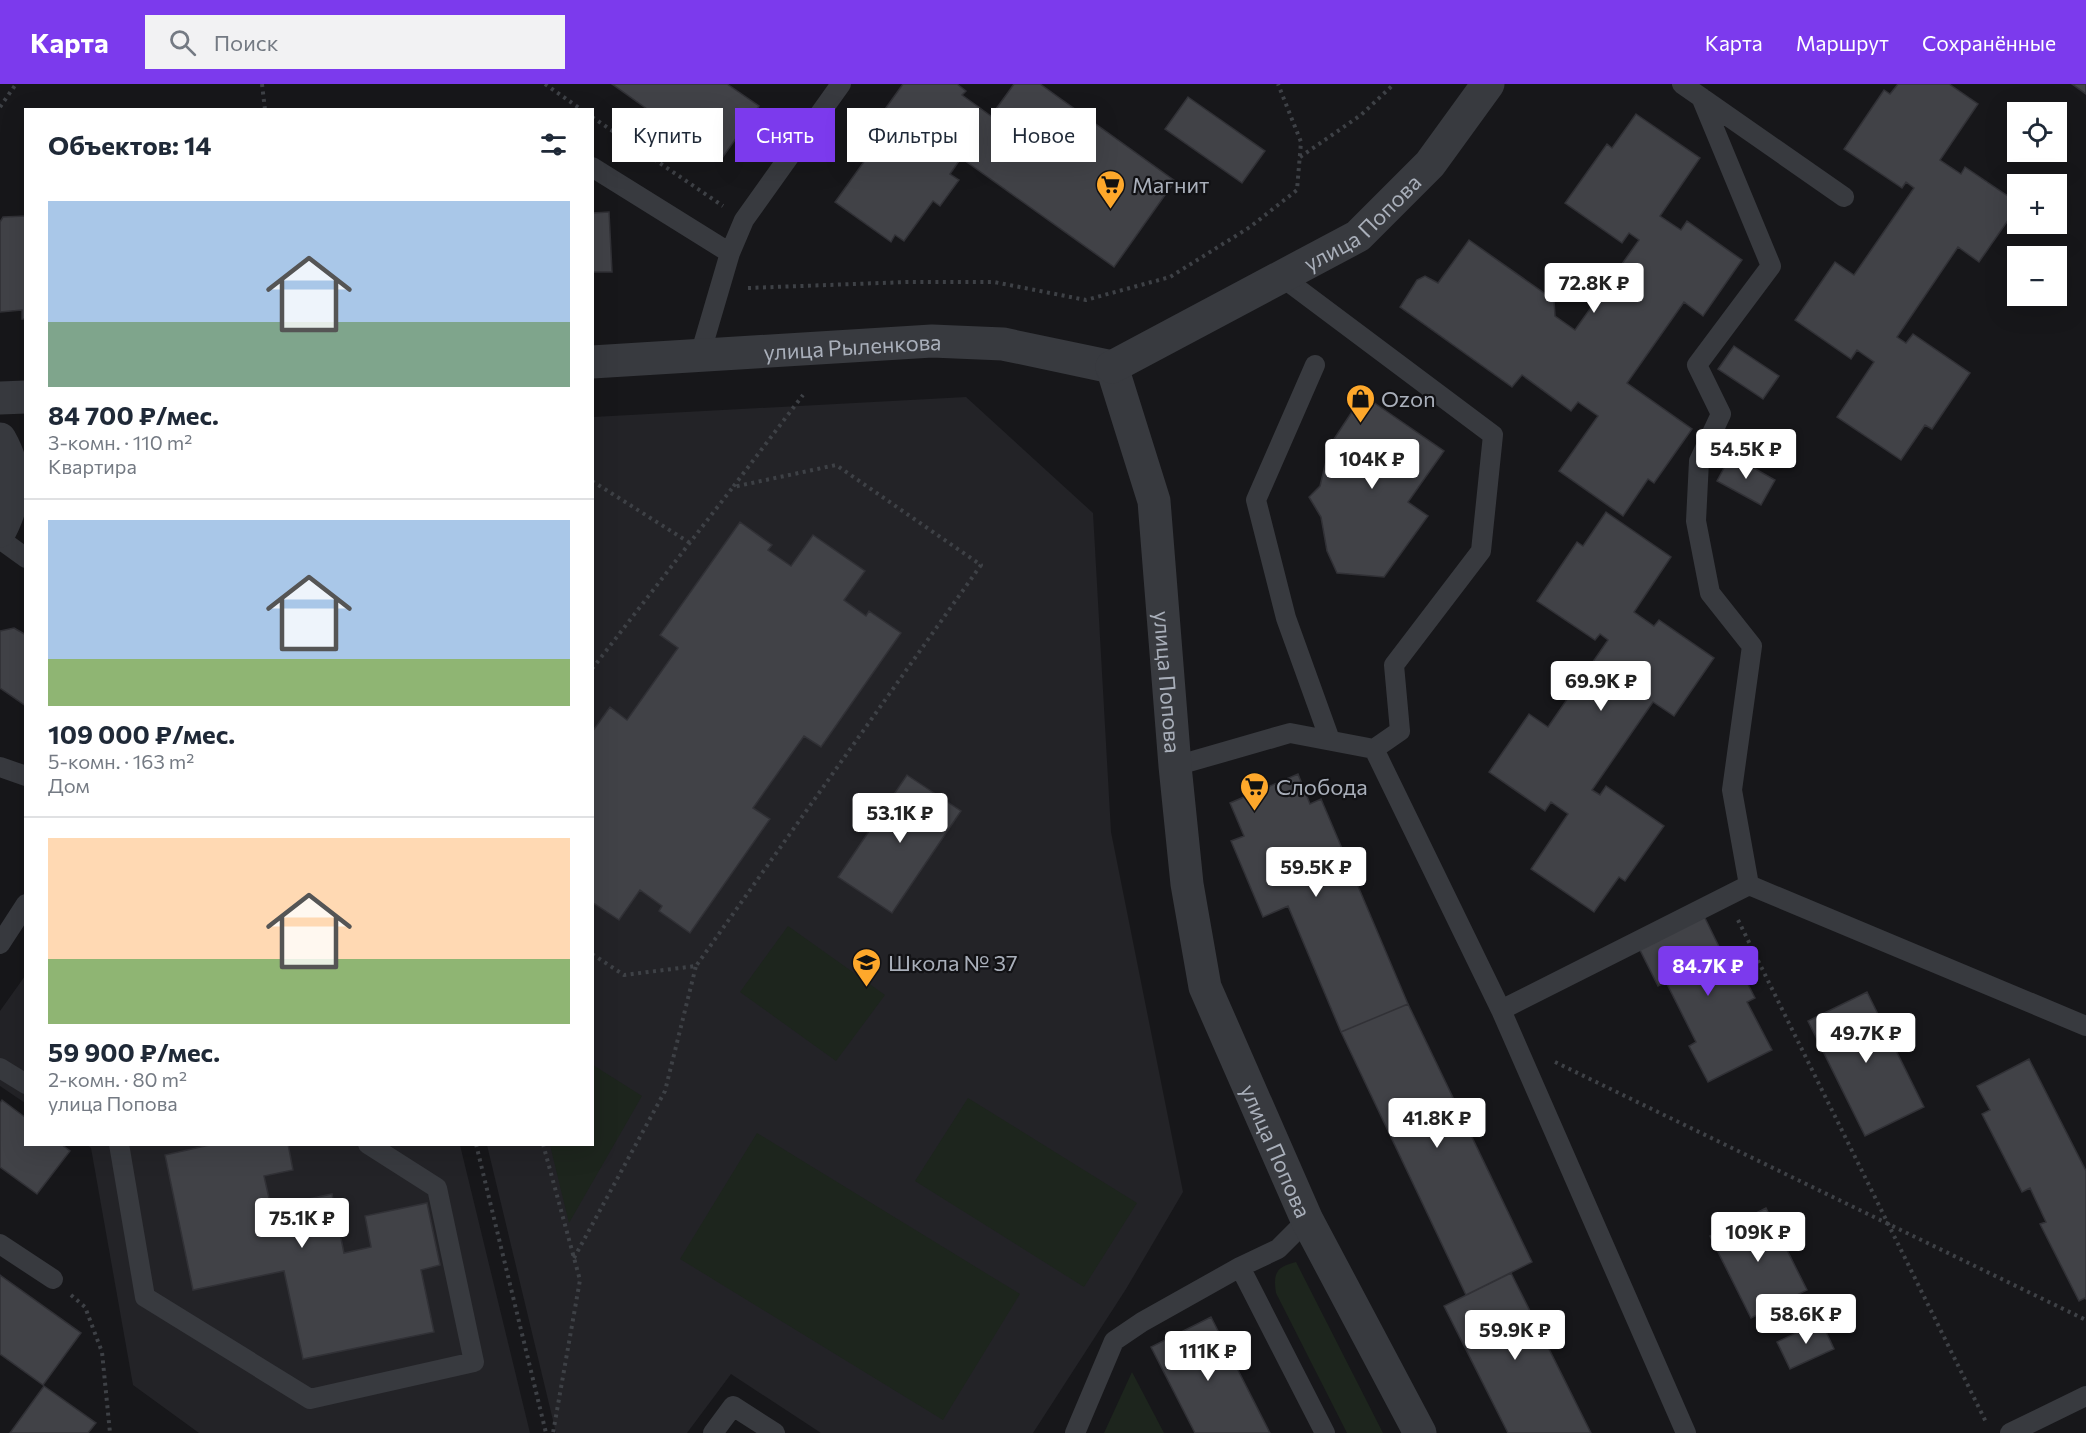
<!DOCTYPE html>
<html lang="ru">
<meta charset="utf-8">
<style>
:root{--surface:#fff;--page:#f2f2f3;--text:#1f2937;--muted:#747a83;--line:#e0e1e3;--accent:#7c3aed}
body{margin:0;font-family:Commissioner,sans-serif;background:var(--page);color:var(--text);height:100vh;display:flex;flex-direction:column;font-size:22px;white-space:nowrap}
*{box-sizing:border-box;margin:0}
p{font-size:20px;color:var(--muted)}
.icon{flex:none;width:33px;height:33px;fill:none;stroke:currentColor;stroke-width:2;stroke-linecap:round;stroke-linejoin:round}
.map{position:relative;flex:1;overflow:hidden}
.sheet{position:absolute;left:24px;top:24px;width:570px;height:1038px;display:flex;flex-direction:column;background:var(--surface);border-radius:0px;box-shadow:0 6px 24px #0002}
.sheet>*{flex:none}
.top-card{position:absolute;left:612px;top:24px;width:570px;height:54px;display:flex;gap:12px}
.controls{position:absolute;left:2007px;top:18px;display:grid;gap:12px}
.controls a{display:grid;place-items:center;width:60px;height:60px;border-radius:0px;background:var(--surface);box-shadow:0 6px 24px #0002;font-size:30px}
.price{position:absolute;translate:-50% -51px;padding:0 14px;border-radius:6px;background:#fff;color:#222;font-size:20px;line-height:39px;filter:drop-shadow(0 2px 3px #0008)}
.price::after{content:'';position:absolute;left:50%;top:36px;width:18px;height:14px;margin-left:-9px;background:inherit;clip-path:polygon(0 0,100% 0,50% 100%)}
.price.active{background:var(--accent);color:#fff}
ul{padding:0;list-style:none}
li{display:grid;align-content:center;gap:12px;height:318px;padding:0 24px}
li+li{border-top:2px solid var(--line)}
li span{display:grid;place-items:center;height:186px;border-radius:0px;color:#555}
li>.icon{margin-inline-start:auto}
span .icon{width:108px;height:108px;fill:#fffc;stroke-width:1}
li b{font-size:26px}
h2{display:flex;justify-content:space-between;align-items:center;height:72px;padding:0 24px;font-size:26px}
.pill{padding:0 21px;border-radius:0px;background:var(--surface);box-shadow:0 6px 24px #0002;font-size:21px;line-height:54px}
.pill.active{background:var(--accent);color:#fff}
header{display:flex;align-items:center;gap:36px;box-sizing:border-box;height:84px;padding:0 30px;background:var(--accent);color:#fff}
header strong{font-size:28px}
nav{display:flex;gap:33px;margin-inline-start:auto;font-size:21px}
.search{width:420px;height:54px;background:var(--page);display:flex;align-items:center;gap:15px;box-sizing:border-box;padding:0 21px;border-radius:0px;color:var(--muted);font-size:22px}
.map>svg:first-child{display:block}
</style>
<header>
<strong>Карта</strong>
<div class="search"><svg class="icon" aria-label="search" viewBox="0 0 24 24"><circle cx="10" cy="10" r="6"/><path d="M15 15l6 6"/></svg>Поиск</div>
<nav><a>Карта</a><a>Маршрут</a><a>Сохранённые</a></nav>
</header>
<div class="map">
<svg width="2086" height="1349" viewBox="0 0 2086 1349">
<rect width="100%" height="100%" fill="#17171a"/>
<!-- built -->
<path fill="#232327" d="M966 313 1093 429 1111 748 1183 1108 1126 1205 1033 1349H821L731 1290 687 1349H556L487 1061 592 1060 593 333Z
M25 892V1019L0 1002V927Z
M87 1061H460L530 1349H199L133 1301 91 1064Z"/>
<!-- green -->
<path fill="#1d251d" d="M788 842 885 911 836 977 740 908Z
M593 981 642 1012 569 1139 550 1061 592 1060Z
M968 1014 1137 1119 1084 1203 915 1097Z
M757 1049 1020 1210 943 1336 680 1175Z
M1296 1178 1383 1349H1347L1276 1209C1273 1189 1276 1183 1296 1178Z
M1132 1288 1164 1349H1104Z"/>
<!-- building -->
<path fill="#414247" stroke="#313136" stroke-width="1.5" d="M612 0H727L759 22 720 77Z
M903 0H957L966 7 962 11 991 32 1014 0H1040L1175 97 1114 183 961 74 950 90 959 96 940 122 933 117 904 157 895 151 891 158 835 118 876 61 865 53Z
M1898 0H1949L1978 20 1940 76 1961 90 1965 83 2018 119V122L1979 178 1958 163 1897 253 1906 259 1913 250 1970 289 1932 345 1925 341 1901 376 1837 333 1874 278 1857 266 1851 275 1795 236 1835 178 1854 191 1914 104 1906 98 1902 104 1844 65 1884 6 1890 10Z
M2072 0H2086V10Z
M1188 13 1265 67 1242 99 1165 45Z
M1636 30 1700 74 1660 132 1681 146 1687 137 1742 176 1703 232 1684 218 1627 299 1692 345 1654 399 1648 395 1623 432 1559 387 1598 332 1578 318 1571 327 1522 291 1512 303 1400 223 1417 196 1425 192 1438 199 1469 156 1554 216 1555 232 1575 246 1639 156 1629 149 1622 159 1565 119 1607 60 1612 64Z
M609 128 612 188H592V129Z
M26 132V235H22V226L0 228V138L3 133Z
M1734 262 1779 292 1763 315 1718 285Z
M1363 311 1444 367 1408 418 1428 432 1384 493 1337 489 1327 467 1321 433 1309 413 1320 402 1330 361Z
M1731 371 1775 396 1761 421 1717 397Z
M1606 428 1671 473 1634 528 1654 542 1659 536 1714 574 1674 632 1653 618 1592 706 1600 711 1606 702 1664 742 1625 797 1619 793 1594 828 1531 785 1568 730 1551 718 1545 727 1489 688 1529 630 1548 643 1608 556 1600 550 1595 556 1537 517 1577 458 1583 462Z
M740 438 772 461 768 466 791 482 813 451 865 487 844 516 866 532 869 527 901 549 821 663 804 652 753 724 770 735 690 849 659 827 662 822 640 806 619 836 592 818V648L610 623 627 636 678 564 660 551Z
M14 544 26 551V622L0 604V547Z
M1298 690 1310 720 1321 715 1408 920 1341 948 1288 822 1263 833 1231 757 1244 752 1230 719Z
M907 691 961 727 892 829 838 793Z
M1703 830 1728 881 1736 877 1755 914 1747 918 1772 966 1708 998 1689 962 1696 958 1666 898 1658 902 1638 862Z
M1867 908 1924 1023 1865 1052 1808 937Z
M1408 920 1532 1178 1466 1211 1341 948Z
M2029 975 2086 1087V1215L2085 1214 2079 1217 2040 1140 2046 1138 2030 1104 2022 1108 1982 1030 1990 1026 1977 1002Z
M2 1016 26 1034V1060H61L70 1067 37 1110 0 1083V1019Z
M214 1060H288L293 1086 264 1092 271 1123 332 1110 344 1169 371 1163 365 1132 427 1119 440 1181 421 1186 434 1248 303 1275 284 1187 193 1206 165 1071Z
M1766 1124 1807 1206 1751 1234 1710 1152Z
M1511 1189 1591 1349H1508L1444 1222Z
M0 1191 81 1249 43 1301 0 1270Z
M1211 1233 1270 1349H1195L1151 1263Z
M1821 1237 1834 1265 1790 1285 1777 1258Z
M44 1302 96 1339 88 1349H10Z"/>
<g fill="none" stroke-linecap="round" stroke-linejoin="round">
<!-- path -->
<path stroke="#3e4146" stroke-width="4" stroke-dasharray="3 4.5" stroke-linecap="butt" d="M262 0 265 26
M545 0 582 26
M0 23 16 0
M592 33 723 122
M1300 73 1361 31 1394 0
M748 204 907 198H994L1086 216 1170 193 1250 143 1297 106 1301 58 1278 0
M592 397 690 459
M592 585 733 403
M1738 836 1986 1338
M592 870 624 891 696 882 981 481 836 381 733 403 803 311
M1555 978 2086 1236
M476 1060 546 1349
M543 1060 580 1196 553 1349
M574 1174 665 1007 696 882
M71 1211 85 1223 102 1268 110 1349"/>
<!-- service -->
<path stroke="#383a3f" stroke-width="20" d="M1682 0 1844 113
M1701 13 1771 182 1697 281 1721 330 1699 377 1696 437 1710 509 1752 562 1732 706 1749 801
M592 83 730 169
M1282 193 1493 351 1481 467 1394 581 1400 647 1374 665
M700 271 730 169 744 136 841 0
M1315 281 1256 416 1286 534 1330 656
M0 455 26 474
M1175 682 1290 649 1374 665 1501 926 1686 1349
M0 683 26 692
M0 860 26 820
M1501 926 1749 801 2086 942
M0 984 26 1000
M119 1060 145 1213 310 1315 474 1278 437 1104 368 1060
M0 1160 53 1195
M1240 1183 1325 1349
M713 1349 733 1322 775 1349
M1075 1349 1114 1257 1142 1238 1240 1183 1278 1165 1307 1136
M2010 1349 2086 1312"/>
<!-- tertiary -->
<g stroke="#383a3f" stroke-width="33">
<path id="s1" d="M592 278 932 257 1003 260 1112 283"/>
<path id="s2" d="M1112 283 1154 417 1175 682 1187 800 1205 903 1307 1136 1420 1349"/>
<path id="s3" d="M1112 283 1358 152 1430 80 1488 0"/>
<path d="M0 314 26 313"/>
<path d="M0 355C18 387 17 414 0 447"/>
</g>
</g>
<!-- icons -->
<defs>
<symbol id="supermarket-pin" viewBox="-11 -11 22 30"><path d="M0 17L-7.5 6A9.5 9.5 0 1 1 7.5 6Z" fill="#fea82b" stroke="#121215"/><path d="M-6-5.5h2.5l.6 2H6L4.5 2H-2.5L-4.4-4H-6ZM-1.5 3.2a1.3 1.3 0 1 0 .1 0ZM3 3.2a1.3 1.3 0 1 0 .1 0Z" fill="#111"/></symbol>
<symbol id="shop-pin" viewBox="-11 -11 22 30"><path d="M0 17L-7.5 6A9.5 9.5 0 1 1 7.5 6Z" fill="#fea82b" stroke="#121215"/><path d="M-5-2.5h2.3a2.7 3.5 0 0 1 5.4 0H5L5.5 6h-11ZM-1.5-2.5h3a1.5 2.3 0 0 0-3 0Z" fill="#111"/></symbol>
<symbol id="school-pin" viewBox="-11 -11 22 30"><path d="M0 17L-7.5 6A9.5 9.5 0 1 1 7.5 6Z" fill="#fea82b" stroke="#121215"/><path d="M0-5L7-2L0 1L-7-2ZM-4 1L0 2.5L4 1V4Q0 6-4 4Z" fill="#111"/></symbol>
</defs>
<g fill-rule="evenodd">
<use href="#supermarket-pin" x="1094" y="84" width="33" height="45"/>
<use href="#shop-pin" x="1344" y="298" width="33" height="45"/>
<use href="#supermarket-pin" x="1238" y="686" width="33" height="45"/>
<use href="#school-pin" x="850" y="862" width="33" height="45"/>
</g>
<g text-anchor="middle" dominant-baseline="central" stroke-width="4.5" stroke-linejoin="round" paint-order="stroke">
<!-- poi labels -->
<g font-size="22" fill="#a9afba" stroke="#121215" text-anchor="start">
<text x="1132" y="100">Магнит</text>
<text x="1381" y="314">Ozon</text>
<text x="1276" y="702">Слобода</text>
<text x="888" y="878">Школа № 37</text>
</g>
<!-- street labels -->
<g font-size="22" fill="#a9afba" stroke="#121215">
<text stroke="none"><textPath href="#s3" startOffset="290">улица Попова</textPath></text>
<text stroke="none"><textPath href="#s1" startOffset="261">улица Рыленкова</textPath></text>
<text stroke="none"><textPath href="#s2" startOffset="322">улица Попова</textPath></text>
<text stroke="none"><textPath href="#s2" startOffset="808">улица Попова</textPath></text>
</g>
</g>
</svg>
<div class="controls">
<a><svg class="icon" aria-label="locate" viewBox="0 0 24 24"><circle cx="12" cy="12" r="6"/><path d="M12 2v4M12 18v4M2 12h4M18 12h4"/></svg></a>
<a>+</a>
<a>−</a>
</div>
<b class="price" style="left:1594px;top:230px">72.8K ₽</b>
<b class="price" style="left:1746px;top:396px">54.5K ₽</b>
<b class="price" style="left:1372px;top:406px">104K ₽</b>
<b class="price" style="left:1601px;top:628px">69.9K ₽</b>
<b class="price" style="left:900px;top:760px">53.1K ₽</b>
<b class="price" style="left:1316px;top:814px">59.5K ₽</b>
<b class="price active" style="left:1708px;top:913px">84.7K ₽</b>
<b class="price" style="left:1866px;top:980px">49.7K ₽</b>
<b class="price" style="left:1437px;top:1065px">41.8K ₽</b>
<b class="price" style="left:302px;top:1165px">75.1K ₽</b>
<b class="price" style="left:1758px;top:1179px">109K ₽</b>
<b class="price" style="left:1806px;top:1261px">58.6K ₽</b>
<b class="price" style="left:1515px;top:1277px">59.9K ₽</b>
<b class="price" style="left:1208px;top:1298px">111K ₽</b>
<div class="top-card">
<a class="pill">Купить</a>
<a class="pill active">Снять</a>
<a class="pill">Фильтры</a>
<a class="pill">Новое</a>
</div>
<section class="sheet">
<h2>Объектов: 14<svg class="icon" aria-label="filters" viewBox="0 0 24 24"><path d="M4 7h16M4 17h16"/><circle cx="9" cy="7" r="2"/><circle cx="15" cy="17" r="2"/></svg></h2>
<ul>
<li><span style="background:linear-gradient(#a9c7e8 65%,#7fa58c 0)"><svg class="icon" aria-label="home" viewBox="0 0 24 24"><path d="M3 11l9-7 9 7M6 9v11h12V9"/></svg></span><div><b>84 700 ₽/мес.</b><p>3-комн. · 110 m²</p><p>Квартира</p></div></li>
<li><span style="background:linear-gradient(#a9c7e8 75%,#8fb573 0)"><svg class="icon" aria-label="home" viewBox="0 0 24 24"><path d="M3 11l9-7 9 7M6 9v11h12V9"/></svg></span><div><b>109 000 ₽/мес.</b><p>5-комн. · 163 m²</p><p>Дом</p></div></li>
<li><span style="background:linear-gradient(#ffd9b3 65%,#8fb573 0)"><svg class="icon" aria-label="home" viewBox="0 0 24 24"><path d="M3 11l9-7 9 7M6 9v11h12V9"/></svg></span><div><b>59 900 ₽/мес.</b><p>2-комн. · 80 m²</p><p>улица Попова</p></div></li>
</ul>
</section>
</div>
